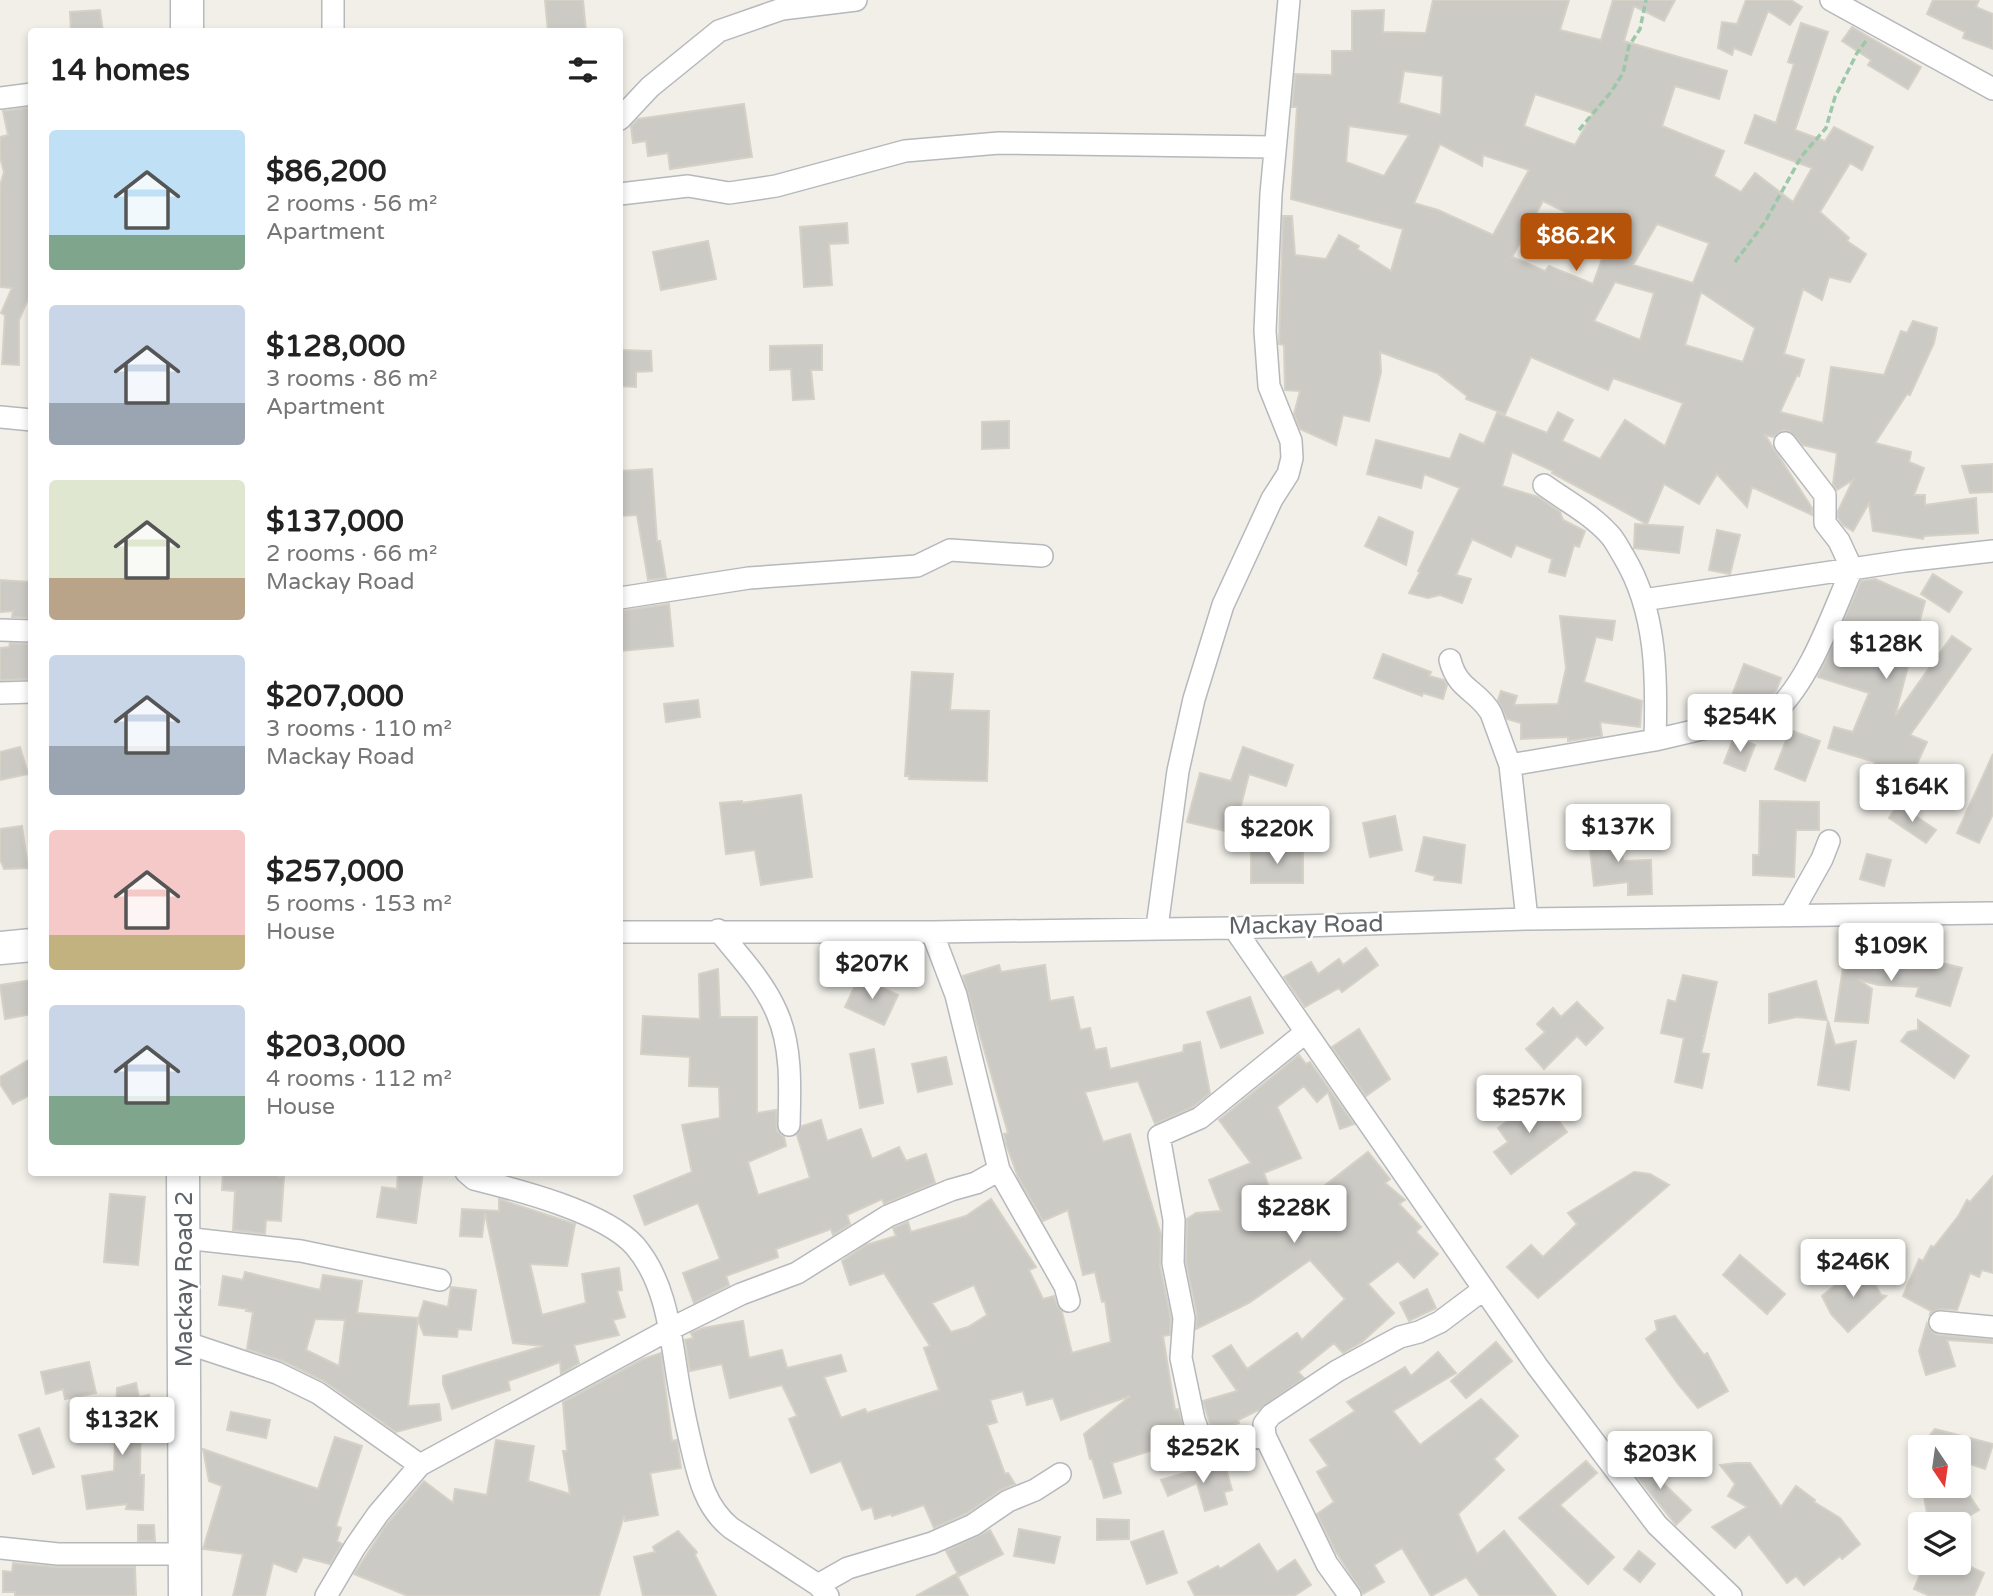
<!DOCTYPE html>
<meta charset="utf-8">
<style>
:root{--surface:#fff;--page:#f6f6f6;--text:#222;--muted:#767676;--accent:#b45309}
body{margin:0;font-family:"Varela Round",sans-serif;background:var(--page);color:var(--text);height:100vh;display:flex;flex-direction:column;font-size:26px;white-space:nowrap}
*{box-sizing:border-box;margin:0}
p{font-size:23px;color:var(--muted)}
.icon{flex:none;width:38px;height:38px;fill:none;stroke:currentColor;stroke-width:2;stroke-linecap:round;stroke-linejoin:round}
.map{position:relative;flex:1;overflow:hidden}
.panel{position:absolute;left:28px;top:28px;width:595px;height:1148px;display:flex;flex-direction:column;background:var(--surface);border-radius:7px;box-shadow:0 4px 10px #0003}
.panel>*{flex:none}
.needle{width:46px;rotate:167deg}
.fabs{position:absolute;left:1908px;top:1435px;display:grid;gap:14px}
.fabs a{display:grid;place-items:center;width:63px;height:63px;border-radius:7px;background:var(--surface);box-shadow:0 4px 10px #0003;font-size:35px}
.price{position:absolute;translate:-50% -60px;padding:0 16px;border-radius:7px;background:#fff;color:#222;font-size:23px;line-height:46px;filter:drop-shadow(0 2px 4px #0008)}
.price::after{content:'';position:absolute;left:50%;top:42px;width:21px;height:16px;margin-left:-10px;background:inherit;clip-path:polygon(0 0,100% 0,50% 100%)}
.price.on{background:var(--accent);color:#fff}
ul{padding:0;list-style:none}
li{display:flex;align-items:center;gap:21px;height:175px;padding:0 21px}
li span{display:grid;place-items:center;flex:none;width:196px;height:140px;border-radius:7px;color:#555}
li>.icon{margin-inline-start:auto}
span .icon{width:84px;height:84px;fill:#fffc;stroke-width:1}
li b{font-size:30px}
h2{display:flex;justify-content:space-between;align-items:center;height:84px;padding:0 21px;font-size:30px}
.map>svg:first-child{display:block}
</style>
<div class="map">
<svg width="1993" height="1596" viewBox="0 0 1993 1596">
<rect width="100%" height="100%" fill="#f1efe8"/>
<!-- building -->
<path fill="#cccac5" stroke="#d6d1c6" stroke-width="2" fill-rule="evenodd" d="M545 0H583L586 32H548Z
M1433 0H1569L1560 30 1601 40 1613 0H1675L1664 21 1634 6 1624 41 1727 71 1719 99 1675 86 1662 126 1724 151 1714 176 1741 192 1755 173 1793 202 1812 168 1745 143 1755 115 1776 123 1794 64 1788 62 1801 23 1828 32 1795 130 1825 141 1834 127 1873 147 1862 170 1850 163 1820 212 1849 238 1847 241 1866 254 1850 282 1829 277 1822 300 1803 289 1784 354 1804 360 1799 376 1797 375 1780 412 1823 423 1831 367 1884 375 1901 331 1907 333 1913 321 1937 328 1934 343 1910 395 1907 394 1875 443 1911 452 1909 462 1924 468 1914 495H1925V505L1976 498 1978 533 1924 536 1923 539 1873 531 1869 503 1853 531 1843 525 1838 518V511L1853 480 1837 490 1833 484 1837 453 1803 445 1789 431 1783 430 1773 437 1765 435 1812 508V515L1752 487 1747 507 1717 474 1699 504 1664 484 1647 524 1552 473 1553 471 1512 452 1502 486 1538 497 1560 512 1563 520 1585 531 1579 547 1574 545 1565 576 1549 572 1552 559 1516 545 1511 557 1472 539 1456 575 1471 579 1462 603 1440 595 1428 598 1409 593 1420 572 1418 571 1460 488 1424 474 1421 488 1367 474 1376 440 1450 459 1460 434 1484 444 1497 413 1547 433 1558 412 1573 420 1562 441 1600 459 1625 420 1665 446 1683 403 1613 378 1608 390 1531 357 1505 414 1466 399 1467 396 1437 373 1380 352 1381 372 1369 421 1343 415 1336 445 1300 429 1294 414 1300 391 1285 390 1284 345 1279 344 1283 216H1292L1295 255 1326 259 1339 235 1359 246 1357 249 1391 271 1403 229 1291 199 1297 107H1292L1295 74 1332 75V51H1352V11L1384 10 1383 32 1426 33ZM1404 71 1443 76 1441 115 1399 103ZM1535 94 1593 113 1575 145 1524 126ZM1349 126 1409 135 1384 176 1346 162ZM1440 144 1482 166 1483 155 1529 170 1493 235 1438 210 1414 203ZM1543 201 1611 234 1593 284 1549 266 1545 271 1512 257ZM1657 224 1709 243 1693 283 1633 265ZM1615 282 1654 293 1640 340 1594 321ZM1701 292 1755 328 1743 362 1685 345Z
M1746 0H1791L1802 7 1790 25 1768 11 1751 55 1734 48 1732 55 1718 48 1722 22 1737 24Z
M1933 0H1979L1976 7 1993 14V49L1963 38 1965 32 1927 14Z
M100 10 103 32H71L70 12Z
M1852 27 1921 67 1908 89 1868 65 1871 60 1842 41Z
M744 104 752 157 670 169 668 153 648 156 646 141 633 143 631 126 638 119Z
M32 107V290L19 320V365L2 364 5 315 1 313 12 288 0 287V186L4 172 0 157V137L8 135 3 111Z
M847 223 848 243 829 244 832 285 804 287 800 227Z
M708 241 716 279 661 290 653 252Z
M822 345V370H811L814 399 793 400 791 369 770 370V346Z
M620 350 651 351 652 371 636 372V387L620 386Z
M1009 421V448L982 449V422Z
M1993 464V492L1970 493 1962 466Z
M652 469 657 541H660L666 578 648 580 637 515 620 516V471Z
M1379 517 1413 532 1406 565 1365 546Z
M1635 524 1683 527 1679 553 1634 548Z
M1717 530 1740 535 1730 574 1709 570Z
M1933 574 1962 592 1949 612 1921 594Z
M1875 579 1925 601 1895 716 1952 636 1971 649 1910 735 1927 742 1911 777 1913 778 1903 802 1887 796 1891 786 1869 778 1875 762 1828 748 1834 727 1853 732 1869 693 1818 677 1861 581Z
M0 580 30 582V618L12 617 13 611 0 612Z
M669 604 673 646 621 651 620 611Z
M1560 616 1615 621 1612 640 1596 637 1584 682 1642 701 1640 727 1600 722 1602 736 1568 741V737L1521 739V723L1507 719 1498 700 1501 691 1517 696 1514 705 1558 704 1566 668Z
M10 643 30 644 32 679 0 680V648L9 647Z
M1383 654 1431 672 1429 676 1444 680 1447 685 1443 699 1423 693 1422 696 1374 678Z
M1744 664 1781 678 1776 691 1768 700 1757 703 1733 693Z
M912 672 953 674 950 710 989 711 987 781 909 779V776H905Z
M698 700 700 717 666 722 664 704Z
M1790 730 1820 741 1805 781 1775 769Z
M1734 737 1755 745 1745 771 1724 763Z
M20 747 28 774 0 780V752Z
M1243 747 1293 765 1286 786 1249 774 1234 833 1187 822 1200 773 1231 781Z
M1993 754V814L1979 843 1957 833Z
M801 795 812 877 761 885 755 850 726 854 720 803 742 801V803Z
M1760 801 1819 802V830H1796L1794 877 1753 875V855H1759Z
M1898 804 1936 830 1926 843 1889 818Z
M1395 816 1402 850 1370 857 1363 823Z
M22 826 28 868 4 869 0 859V829Z
M1619 829 1623 861 1651 860 1652 894 1628 895V882L1594 886 1588 832Z
M1424 837 1465 845 1461 883 1434 880 1435 876 1416 871Z
M1251 850H1303V883H1251Z
M1867 854 1891 860 1884 886 1860 879Z
M1366 948 1378 965 1342 992 1339 988 1305 1007 1284 977 1311 962 1318 974 1339 959 1343 965Z
M1845 954 1926 964 1927 959 1962 968 1950 1006 1916 996 1919 987 1879 985 1859 980 1872 989 1868 1023 1835 1021Z
M999 965 1001 972 1045 965 1050 1001 1073 997 1080 1030 1090 1028 1095 1050 1106 1048 1110 1069 1183 1052 1184 1045 1200 1042 1210 1093 1193 1107 1155 1124 1138 1081 1085 1092 1103 1142 1130 1134 1161 1235 1160 1266 1171 1319 1170 1335 1163 1336 1175 1410 1178 1409 1187 1439 1112 1463 1121 1493 1104 1498 1092 1459H1090L1084 1434 1130 1396 1061 1420 1053 1398 1027 1405 1023 1391 990 1400 997 1422 987 1425 1005 1474 1008 1473 1015 1484 1001 1490 967 1513 934 1528 924 1505 892 1516 891 1514 875 1519 872 1507 862 1510 841 1461 811 1473 789 1419 797 1416 782 1385 730 1398 722 1364 690 1371 685 1340 693 1338 691 1333 703 1328 743 1321 749 1358 782 1350 787 1368 841 1355 846 1371 824 1377 841 1418 865 1409 867 1413 939 1390 924 1348 930 1346 884 1273 850 1285 842 1261 866 1245 896 1236 893 1228 908 1222 911 1232 966 1216 991 1199 1036 1267 1029 1270 1043 1299 1054 1296 1057 1305 1062 1312 1072 1353 1111 1342 1105 1301 1102 1302 1095 1272 1083 1275 1068 1210 1043 1221 1018 1177 1006 1144 1004 1134 1008 1133 963 976ZM974 1285 987 1315 968 1327 951 1332 932 1303Z
M718 969 720 1017H757V1113L776 1110 777 1131 784 1137 786 1146 748 1162 758 1195 810 1178 797 1135 802 1126 821 1120 827 1141 861 1129 872 1159 899 1147 906 1161 926 1154 935 1183 884 1204 882 1199 847 1215 850 1224 833 1235 831 1229 776 1249 778 1257 726 1276 729 1285 694 1303 683 1273 720 1259 698 1203 645 1225 634 1196 692 1172 682 1125 720 1118 719 1087 689 1086 690 1057 641 1054 643 1016 700 1019 699 974Z
M1683 975 1717 982 1705 1036H1702L1705 1037 1701 1053 1709 1054 1702 1088 1675 1082 1684 1038 1661 1033 1668 1000 1676 1002Z
M859 977 898 995 884 1025 845 1007Z
M32 980V1014L5 1019 0 985Z
M1816 981 1827 1020 1797 1017 1769 1023V994Z
M1250 997 1263 1033 1221 1048 1207 1012Z
M1577 1002 1603 1028 1586 1045 1577 1036 1544 1069 1526 1049 1545 1032 1537 1024 1553 1008 1561 1017Z
M1918 1020 1969 1056 1954 1078 1901 1041 1908 1032 1918 1030Z
M1828 1021 1835 1045 1856 1041 1849 1090 1818 1085Z
M1359 1029 1390 1079 1366 1096 1332 1047Z
M874 1049 883 1103 860 1108 850 1054Z
M1299 1055 1306 1064 1310 1062 1354 1124 1340 1129 1328 1092 1317 1102 1304 1086 1277 1107 1301 1158 1264 1173 1281 1223 1324 1186 1368 1152 1390 1179 1385 1183 1405 1200 1399 1204 1421 1227 1416 1232 1438 1254 1414 1278 1398 1261 1368 1284 1394 1313 1362 1342 1343 1353 1334 1343 1298 1372 1304 1378 1259 1410 1238 1420 1239 1423 1212 1431 1203 1401 1237 1391 1213 1356 1231 1345 1247 1369 1297 1333 1302 1340 1345 1299 1310 1260 1249 1303 1196 1329 1197 1315 1186 1262 1187 1219 1196 1213 1221 1211 1209 1180 1251 1163 1219 1120Z
M946 1057 952 1084 918 1092 912 1064Z
M32 1058V1094L13 1104 0 1084V1077Z
M1541 1097 1567 1132 1511 1174 1494 1152 1508 1142 1498 1128Z
M223 1172H278V1177H284L281 1221 266 1220 265 1234 233 1230 235 1191 222 1190Z
M398 1172H423L416 1223 377 1217 382 1187 397 1189Z
M1634 1172 1650 1174 1669 1185 1538 1298 1507 1267 1531 1245 1543 1257 1577 1224 1568 1213Z
M1993 1176V1273L1982 1270 1979 1277 1970 1273 1957 1310 1941 1309 1930 1314 1931 1311 1903 1296 1919 1259 1923 1261 1931 1246 1934 1247 1959 1215 1967 1200 1970 1202Z
M110 1194 145 1197 138 1265 104 1262Z
M499 1199 575 1224 567 1266 530 1264 542 1315 586 1303 582 1274 619 1268 622 1290 617 1291 625 1317 613 1320 619 1335 574 1345 579 1363 561 1374 560 1362 547 1367V1365V1367L508 1381 510 1390 452 1409 443 1384V1376L543 1346 513 1343 485 1213 482 1237 460 1236 462 1209 499 1211Z
M1740 1255 1785 1294 1767 1314 1723 1275Z
M1860 1258 1881 1295 1886 1296 1848 1332 1831 1314 1822 1296 1839 1282 1862 1289 1853 1261Z
M245 1272 320 1290 323 1275 362 1281 357 1313 418 1318 408 1406 439 1404 441 1420 396 1432 324 1381 283 1361 247 1349 253 1312 246 1311 247 1309 219 1305 223 1276 243 1280ZM315 1319 345 1320 339 1366 306 1350Z
M451 1287 476 1290 471 1330 458 1329 457 1337 424 1335 418 1320 424 1301 448 1307Z
M1427 1289 1436 1308 1409 1321 1400 1303Z
M1675 1316 1704 1355 1707 1353 1728 1391 1698 1408 1678 1384 1646 1339 1657 1330 1655 1321Z
M1927 1323 1932 1332 1938 1335 1993 1340V1343L1947 1340 1955 1366 1926 1375 1919 1351Z
M1496 1342 1512 1361 1466 1398 1451 1381Z
M1438 1352 1456 1373 1393 1411 1420 1445 1481 1399 1518 1436 1494 1459 1504 1470 1458 1514 1477 1554 1504 1531 1556 1596H1480L1466 1577 1431 1596 1402 1548 1374 1565 1384 1582 1363 1594 1336 1552 1317 1514 1334 1502 1317 1472 1328 1466 1310 1440 1355 1411 1347 1402 1405 1367 1411 1376Z
M661 1353 672 1441 677 1440 681 1468 650 1473 658 1515 625 1521 624 1516 599 1596H408L354 1574 386 1525 424 1481 453 1503 455 1489 487 1495 496 1440 534 1446 528 1481 570 1494 563 1451H567L563 1402 643 1359Z
M89 1362 96 1393 65 1399 63 1389 46 1394 41 1372Z
M136 1383 139 1397 149 1395 151 1412 141 1414 140 1475H144L143 1510 126 1509 127 1504 87 1509 82 1476 114 1471 117 1388Z
M231 1412 270 1420 266 1438 227 1430Z
M39 1428 54 1467 33 1474 19 1435Z
M1935 1429 1993 1444 1985 1469 1958 1460V1447H1920Z
M1687 1436 1707 1458 1690 1475 1652 1453 1678 1444Z
M335 1437 362 1446 336 1526 341 1528 337 1541 342 1544 330 1564 303 1557 296 1572 273 1563 265 1596H233L243 1554 203 1549 222 1486 209 1481 203 1449 318 1489Z
M1633 1454 1691 1510 1676 1525 1627 1464Z
M1586 1461 1597 1473 1560 1505 1614 1557 1588 1584 1519 1518Z
M1736 1463H1750L1781 1507 1796 1486 1815 1500 1814 1502 1840 1518 1860 1544 1842 1559 1840 1556 1804 1585 1796 1576 1787 1583 1749 1534 1735 1548 1712 1527 1747 1507 1728 1496 1735 1484 1720 1465Z
M1216 1464 1218 1471 1226 1468 1232 1490 1224 1492 1227 1504 1205 1511 1197 1483 1168 1496 1161 1480Z
M1922 1486H1963L1979 1510 1956 1524H1929Z
M1097 1519 1129 1520V1539L1097 1540Z
M138 1525H154L155 1541H138Z
M1019 1529 1060 1537 1054 1563 1014 1556Z
M990 1530 1003 1554 959 1576 946 1551Z
M678 1531 697 1552 695 1555 716 1596H643L634 1557 655 1552 653 1547Z
M1163 1531 1177 1573 1147 1584 1131 1542Z
M1259 1544 1277 1572 1295 1560 1311 1585 1294 1596H1195L1188 1582 1218 1566 1220 1569Z
M1639 1551 1655 1564 1640 1582 1624 1569Z
M13 1563 58 1567H135L136 1596H15V1592H3V1571L12 1572Z
M1925 1563H1962L1984 1573 1974 1596H1930L1914 1589Z
M956 1574 968 1596H916Z"/>
<g fill="none" stroke-linecap="round" stroke-linejoin="round">
<defs>
<path id="street" d="M333 0V32
M1831 0 1993 89
M0 98 32 94
M620 119 650 87 719 31 782 9 856 0
M620 194 688 186 729 193 776 186 905 151 999 143 1275 147
M0 417 32 420
M620 598 749 578 917 566 950 550 1042 556
M1643 600 1905 561 1993 551
M0 630 32 631
M1450 660C1458 691 1477 689 1491 713L1510 765 1527 919
M0 693 32 692
M1655 740 1775 712C1811 678 1832 614 1852 569L1839 541 1825 523V495L1785 443
M1510 765 1655 740C1657 678 1657 612 1624 557 1619 549 1615 540 1609 534 1591 514 1566 501 1544 485
M1790 916 1822 859 1829 841
M1157 927 1178 771 1194 699 1223 605 1272 499 1288 474 1292 458 1291 441 1269 386 1265 331 1271 194 1289 0
M1234 928 1537 1366 1657 1525 1731 1596
M718 930C739 956 764 982 777 1013 792 1047 790 1088 789 1125
M620 932H932L1234 928 1527 919 1993 913
M999 1170 1065 1286 1069 1301
M466 1172 474 1179C518 1190 605 1212 635 1246 670 1287 671 1346 681 1397 684 1414 688 1432 692 1449 699 1479 706 1508 731 1528L818 1585 828 1596
M184 1238 301 1251 440 1280
M1940 1322 1993 1327
M184 1342 277 1373 318 1393 420 1465 670 1329 741 1294 797 1273 888 1216 951 1190 976 1183 999 1170 956 995 932 932
M1265 1436 1208 1446 1202 1441 1194 1420 1181 1358 1184 1318 1173 1263 1174 1220 1159 1136 1200 1118 1306 1032
M0 1548 58 1554H185
M818 1585 848 1568 932 1543 973 1525 1008 1501 1035 1490 1060 1474
M326 1596 355 1547 378 1514 420 1465
M1350 1596 1327 1564 1265 1436 1264 1424 1271 1415 1337 1371 1400 1337 1419 1332 1440 1322 1484 1289"/>
<path id="secondary" d="M187 32V0
M0 948 32 945
M183 1172 185 1596"/>
</defs>
<!-- street casing -->
<use href="#street" stroke="#b5b8bc" stroke-width="24"/>
<!-- secondary casing -->
<use href="#secondary" stroke="#b6babf" stroke-width="35"/>
<!-- path -->
<path stroke="#9cc7a9" stroke-width="3.5" stroke-dasharray="7 3.5" stroke-linecap="butt" d="M1579 130 1611 92 1623 73 1629 46 1640 29 1646 0
M1735 262 1765 222 1801 157 1826 128 1835 97 1857 53 1866 41"/>
<!-- street -->
<use href="#street" stroke="#fff" stroke-width="21"/>
<!-- secondary -->
<use href="#secondary" stroke="#fff" stroke-width="32"/>
</g>
<g text-anchor="middle" dominant-baseline="central" stroke-width="5" stroke-linejoin="round" paint-order="stroke">
<!-- street labels -->
<g font-size="24" fill="#5f6368" stroke="#fff">
<text transform="translate(1306 925) rotate(-1)">Mackay Road</text>
<text transform="translate(184 1279) rotate(-90)">Mackay Road 2</text>
</g>
</g>
</svg>
<div class="fabs">
<a><svg class="needle" viewBox="-14 -14 28 28"><path d="M0-13l5 13h-10z" fill="#e53935"/><path d="M0 13l5-13h-10z" fill="#767676"/></svg></a>
<a><svg class="icon" aria-label="layers" viewBox="0 0 24 24"><path d="M12 4l9 5-9 5-9-5zM3 14l9 5 9-5"/></svg></a>
</div>
<b class="price on" style="left:1576px;top:273px">$86.2K</b>
<b class="price" style="left:1886px;top:681px">$128K</b>
<b class="price" style="left:1740px;top:754px">$254K</b>
<b class="price" style="left:1912px;top:824px">$164K</b>
<b class="price" style="left:1618px;top:864px">$137K</b>
<b class="price" style="left:1277px;top:866px">$220K</b>
<b class="price" style="left:1891px;top:983px">$109K</b>
<b class="price" style="left:872px;top:1001px">$207K</b>
<b class="price" style="left:1529px;top:1135px">$257K</b>
<b class="price" style="left:1294px;top:1245px">$228K</b>
<b class="price" style="left:1853px;top:1299px">$246K</b>
<b class="price" style="left:122px;top:1457px">$132K</b>
<b class="price" style="left:1203px;top:1485px">$252K</b>
<b class="price" style="left:1660px;top:1491px">$203K</b>
<section class="panel">
<h2>14 homes<svg class="icon" aria-label="filters" viewBox="0 0 24 24"><path d="M4 7h16M4 17h16"/><circle cx="9" cy="7" r="2"/><circle cx="15" cy="17" r="2"/></svg></h2>
<ul>
<li><span style="background:linear-gradient(#bfe0f5 75%,#7fa58c 0)"><svg class="icon" aria-label="home" viewBox="0 0 24 24"><path d="M3 11l9-7 9 7M6 9v11h12V9"/></svg></span><div><b>$86,200</b><p>2 rooms · 56 m²</p><p>Apartment</p></div></li>
<li><span style="background:linear-gradient(#c9d6e8 70%,#9aa5b1 0)"><svg class="icon" aria-label="home" viewBox="0 0 24 24"><path d="M3 11l9-7 9 7M6 9v11h12V9"/></svg></span><div><b>$128,000</b><p>3 rooms · 86 m²</p><p>Apartment</p></div></li>
<li><span style="background:linear-gradient(#dfe7d0 70%,#b9a48a 0)"><svg class="icon" aria-label="home" viewBox="0 0 24 24"><path d="M3 11l9-7 9 7M6 9v11h12V9"/></svg></span><div><b>$137,000</b><p>2 rooms · 66 m²</p><p>Mackay Road</p></div></li>
<li><span style="background:linear-gradient(#c9d6e8 65%,#9aa5b1 0)"><svg class="icon" aria-label="home" viewBox="0 0 24 24"><path d="M3 11l9-7 9 7M6 9v11h12V9"/></svg></span><div><b>$207,000</b><p>3 rooms · 110 m²</p><p>Mackay Road</p></div></li>
<li><span style="background:linear-gradient(#f6c9c9 75%,#c2b280 0)"><svg class="icon" aria-label="home" viewBox="0 0 24 24"><path d="M3 11l9-7 9 7M6 9v11h12V9"/></svg></span><div><b>$257,000</b><p>5 rooms · 153 m²</p><p>House</p></div></li>
<li><span style="background:linear-gradient(#c9d6e8 65%,#7fa58c 0)"><svg class="icon" aria-label="home" viewBox="0 0 24 24"><path d="M3 11l9-7 9 7M6 9v11h12V9"/></svg></span><div><b>$203,000</b><p>4 rooms · 112 m²</p><p>House</p></div></li>
</ul>
</section>
</div>
